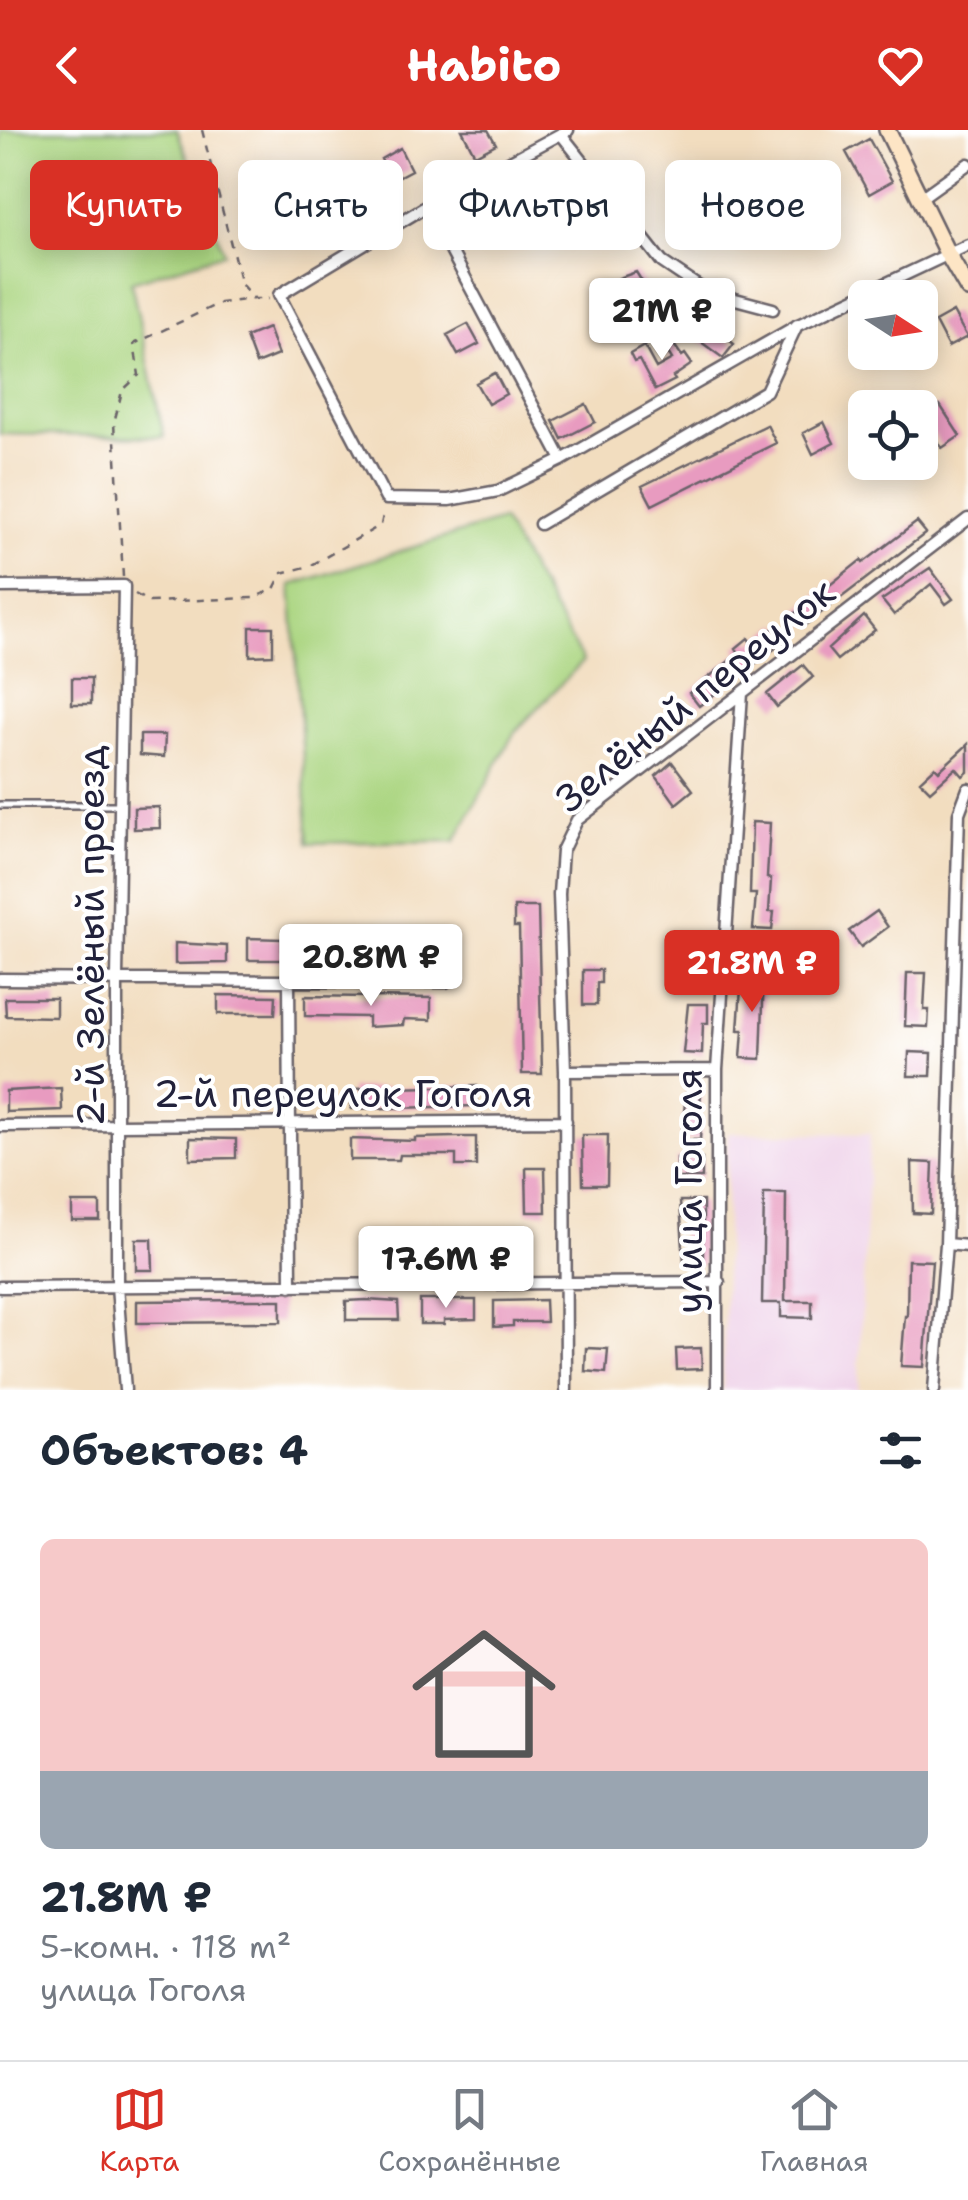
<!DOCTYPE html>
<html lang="ru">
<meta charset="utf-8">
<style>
:root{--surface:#fff;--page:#f6f6f7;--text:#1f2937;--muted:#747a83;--line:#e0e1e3;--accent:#d93025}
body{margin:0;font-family:"Shantell Sans",sans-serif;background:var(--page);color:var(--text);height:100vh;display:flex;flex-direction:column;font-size:38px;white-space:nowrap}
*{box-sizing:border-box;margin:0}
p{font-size:32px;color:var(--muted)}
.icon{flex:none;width:55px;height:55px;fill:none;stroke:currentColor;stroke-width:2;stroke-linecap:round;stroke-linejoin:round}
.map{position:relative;height:1260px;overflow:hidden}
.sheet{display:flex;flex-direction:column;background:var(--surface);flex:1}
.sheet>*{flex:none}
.top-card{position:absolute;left:30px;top:30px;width:910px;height:90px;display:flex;gap:20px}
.needle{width:65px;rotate:102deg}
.fabs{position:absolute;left:848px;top:150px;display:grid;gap:20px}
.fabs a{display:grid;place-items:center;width:90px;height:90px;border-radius:15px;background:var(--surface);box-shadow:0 5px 25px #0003;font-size:50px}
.price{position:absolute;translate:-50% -85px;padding:0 22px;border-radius:10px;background:#fff;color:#222;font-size:32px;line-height:65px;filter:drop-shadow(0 2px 5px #0008)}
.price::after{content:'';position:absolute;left:50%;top:60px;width:30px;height:22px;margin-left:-15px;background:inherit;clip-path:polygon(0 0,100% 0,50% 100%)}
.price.active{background:var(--accent);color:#fff}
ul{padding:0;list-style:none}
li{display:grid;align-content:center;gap:20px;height:530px;padding:0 40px}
li span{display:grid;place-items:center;height:310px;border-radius:15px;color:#555}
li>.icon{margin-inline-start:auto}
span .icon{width:180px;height:180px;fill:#fffc;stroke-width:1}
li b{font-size:42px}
h2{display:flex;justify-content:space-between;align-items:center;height:120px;padding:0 40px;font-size:42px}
.pill{padding:0 35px;border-radius:15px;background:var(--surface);box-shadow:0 5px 25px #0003;font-size:35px;line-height:90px}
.pill.active{background:var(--accent);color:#fff}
header{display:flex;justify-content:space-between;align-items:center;height:130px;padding:0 40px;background:var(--accent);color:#fff;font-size:45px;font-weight:700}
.tab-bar{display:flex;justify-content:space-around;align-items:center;height:140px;border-top:2px solid var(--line);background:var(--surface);font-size:28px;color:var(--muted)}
.tab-bar a{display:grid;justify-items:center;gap:5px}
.tab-bar .active{color:var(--accent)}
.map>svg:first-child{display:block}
</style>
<header><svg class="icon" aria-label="back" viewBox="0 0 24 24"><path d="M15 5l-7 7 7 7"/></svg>Habito<svg class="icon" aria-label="heart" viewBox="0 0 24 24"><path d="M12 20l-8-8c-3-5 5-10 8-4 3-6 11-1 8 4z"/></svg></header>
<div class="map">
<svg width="968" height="1260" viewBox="0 0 968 1260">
<rect width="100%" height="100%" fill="#fff"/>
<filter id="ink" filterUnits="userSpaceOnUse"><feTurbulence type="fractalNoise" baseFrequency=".01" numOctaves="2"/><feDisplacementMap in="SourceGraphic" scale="20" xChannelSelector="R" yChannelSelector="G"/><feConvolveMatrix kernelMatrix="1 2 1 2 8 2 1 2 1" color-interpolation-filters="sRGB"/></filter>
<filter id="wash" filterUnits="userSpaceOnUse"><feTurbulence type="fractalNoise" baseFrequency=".0048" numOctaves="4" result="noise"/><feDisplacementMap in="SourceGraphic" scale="40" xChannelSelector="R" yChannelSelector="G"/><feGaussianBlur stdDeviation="2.25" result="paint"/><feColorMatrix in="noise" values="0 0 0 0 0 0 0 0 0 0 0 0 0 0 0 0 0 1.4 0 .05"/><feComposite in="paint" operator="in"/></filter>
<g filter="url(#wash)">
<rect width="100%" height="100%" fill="#f2ddbf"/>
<!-- built -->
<path fill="#eed0e8" d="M728 1003 870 1004 858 1260H723Z"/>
<!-- green -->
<path fill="#abd581" stroke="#667c5e" stroke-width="2.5" d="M0 0H177L224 123 131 152 164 307 0 304Z
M502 390 583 531 514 603 455 711 309 713 291 455Z"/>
<g id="blocks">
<!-- building -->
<path fill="#e89bc0" d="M462 0H488L496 14 475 25Z
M869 9 892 51 869 64 846 22Z
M400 18 411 40 392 50 381 29Z
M363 36 376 60 339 80 347 95 329 105 315 80 348 62 341 48Z
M555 39 566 70 553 78 537 49Z
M520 58 526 68 522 71 532 88 524 93 516 79 502 87 494 72Z
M694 89 720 98 712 120 687 112Z
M636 142 656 174 654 175 640 163 641 167 634 172 626 161 619 148Z
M684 175 734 214 723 228 671 190Z
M953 182 967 207 948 217 935 192Z
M468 194 479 214 458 225 447 205Z
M268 198 278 225 256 234 246 207Z
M664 201 682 226 685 224 692 234 673 247 675 250 655 260 639 230 634 232 630 224 644 216 656 238 672 229 657 206Z
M495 243 506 264 488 274 476 253Z
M586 274 595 292 562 309 553 291Z
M940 275 960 306 942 318 922 286Z
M824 292 834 313 813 324 803 303Z
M767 295 776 313 652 375 642 356Z
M917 392 926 403 804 496 795 483 861 430 863 433Z
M930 438 953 469 946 474 931 454 894 485 882 470Z
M864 486 875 500 837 530 828 519Z
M779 494 789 508 699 576 689 563 739 523 736 518 748 508 752 514Z
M250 497H273V525L250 526Z
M803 535 813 547 777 577 767 564Z
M72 548H91V574H72Z
M140 605H165L164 627 140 625Z
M968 614V642L963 646 956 638 930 661 920 651 935 637 939 641Z
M672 632 693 660 676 674 656 646Z
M159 677 160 698 134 699V678Z
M752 692 770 693 767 748 771 749 769 782H774L772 800 753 799 756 764H750Z
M514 777H538L542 944H522L519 797H514Z
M877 781 888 797 861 817 849 801Z
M248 808 282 809V830H248Z
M175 813 227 816V833L175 834Z
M583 840H601V853H597V875H583Z
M907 843H926L924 880H929L928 897 905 896Z
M742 844 764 845 761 929 741 928 743 900H738Z
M218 865 276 866 275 884H218Z
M305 866 431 868V890L404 889 403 895 368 897V887L305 886Z
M5 868H56V887L6 886Z
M688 874H708V893H703L702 924 683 923Z
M909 922 932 923 931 946H908Z
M477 956V976L351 979 350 959Z
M61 958 62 980 6 982V961Z
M686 963 701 965 698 993H701L700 1010H681Z
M582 1005H608L607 1055H583Z
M456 1007H476V1036H456V1025H400L399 1030H350V1009L415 1011V1008Z
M190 1008 236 1009V1028L190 1029Z
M677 1028 702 1029V1048H677Z
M912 1032 933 1033 931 1084 913 1083Z
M526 1038H545L546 1082H527Z
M764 1063H786L785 1171H812V1188L781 1187V1173H762Z
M680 1071H703V1135L684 1134Z
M72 1073H100V1091H72Z
M136 1109H152L153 1140H136Z
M384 1109H404V1118L484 1117V1112H504V1138L437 1136 384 1141Z
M908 1130 932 1131 924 1237 901 1236 905 1186H907Z
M253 1170H281V1192L137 1193V1171Z
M366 1170 398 1172 399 1190H346V1171Z
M420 1170H476V1189L444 1190V1194H420Z
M545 1170 546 1192H513V1196L494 1197V1171Z
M586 1218 608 1219 606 1243 585 1241Z
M701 1218 702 1239 677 1240 676 1219Z"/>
</g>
</g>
<g filter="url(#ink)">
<use href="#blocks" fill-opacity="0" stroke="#6b6369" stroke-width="2.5"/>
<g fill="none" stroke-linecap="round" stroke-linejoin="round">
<defs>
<path id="lane" d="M0 675H120"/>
<path id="street" d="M568 0 427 76 279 165 386 369 449 370 498 361 562 330 798 195 968 115
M561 4 662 132 705 161 773 179
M922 67 968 34
M427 76 562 330
M540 394 766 261 797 195
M0 457 124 456 117 848V1156L125 1260
M0 849 446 852
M289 849 291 1156
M565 941 717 940
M0 996 566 991
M946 1114 968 1116
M0 1157 719 1152
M566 1260 565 941 559 764 562 721 577 690 968 389
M717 1260V940L742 563
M934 1260 946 1114 959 683 968 659"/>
<path id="secondary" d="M887 0 947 123 968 159"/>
</defs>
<!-- lane casing -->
<use href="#lane" stroke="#6b6369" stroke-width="10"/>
<!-- street casing -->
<use href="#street" stroke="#6b6369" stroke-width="15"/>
<!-- secondary casing -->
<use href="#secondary" stroke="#6b6369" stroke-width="20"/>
<!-- path -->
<path stroke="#6b6369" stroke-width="2.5" stroke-dasharray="8 8" stroke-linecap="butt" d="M202 0 241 154 254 169H268
M123 447 114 293 122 261 139 245 134 214 220 173 254 169
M135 464 149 472 253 468 274 459 282 443 310 436 381 395 384 380"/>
<!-- lane -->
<use href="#lane" stroke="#fff" stroke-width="5"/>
<!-- street -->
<use href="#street" stroke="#fff" stroke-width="10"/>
<!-- secondary -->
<use href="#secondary" stroke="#fde5c5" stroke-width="15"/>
</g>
</g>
<g text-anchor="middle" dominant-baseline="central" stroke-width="8" stroke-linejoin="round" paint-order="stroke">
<!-- street labels -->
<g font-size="38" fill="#22223b" stroke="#fff">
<text transform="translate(695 565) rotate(-39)">Зелёный переулок</text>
<text transform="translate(90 806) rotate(-90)">2-й Зелёный проезд</text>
<text x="343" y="963">2-й переулок Гоголя</text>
<text transform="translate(688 1061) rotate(-90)">улица Гоголя</text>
</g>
</g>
</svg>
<div class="fabs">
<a><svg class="needle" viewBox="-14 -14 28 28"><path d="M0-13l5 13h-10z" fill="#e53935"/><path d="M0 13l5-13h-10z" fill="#747a83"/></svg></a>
<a><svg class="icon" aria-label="locate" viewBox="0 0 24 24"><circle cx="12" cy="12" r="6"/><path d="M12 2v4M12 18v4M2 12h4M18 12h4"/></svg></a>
</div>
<b class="price" style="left:662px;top:233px">21M ₽</b>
<b class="price" style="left:371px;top:879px">20.8M ₽</b>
<b class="price active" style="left:752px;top:885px">21.8M ₽</b>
<b class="price" style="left:446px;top:1181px">17.6M ₽</b>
<div class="top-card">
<a class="pill active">Купить</a>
<a class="pill">Снять</a>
<a class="pill">Фильтры</a>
<a class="pill">Новое</a>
</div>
</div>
<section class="sheet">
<h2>Объектов: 4<svg class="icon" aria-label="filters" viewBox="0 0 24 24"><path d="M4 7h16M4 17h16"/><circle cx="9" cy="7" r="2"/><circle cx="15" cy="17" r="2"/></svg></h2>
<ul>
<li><span style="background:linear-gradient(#f6c9c9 75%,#9aa5b1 0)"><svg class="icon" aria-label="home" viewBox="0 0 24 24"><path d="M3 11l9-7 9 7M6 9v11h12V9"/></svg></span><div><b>21.8M ₽</b><p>5-комн. · 118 m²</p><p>улица Гоголя</p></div></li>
</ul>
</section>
<nav class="tab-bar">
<a class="active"><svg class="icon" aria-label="map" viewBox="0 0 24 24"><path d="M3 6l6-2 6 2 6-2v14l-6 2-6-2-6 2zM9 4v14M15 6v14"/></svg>Карта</a>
<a><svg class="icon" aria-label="saved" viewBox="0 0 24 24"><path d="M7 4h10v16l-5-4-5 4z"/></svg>Сохранённые</a>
<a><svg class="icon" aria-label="home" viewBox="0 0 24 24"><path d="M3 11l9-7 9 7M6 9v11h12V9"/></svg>Главная</a>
</nav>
